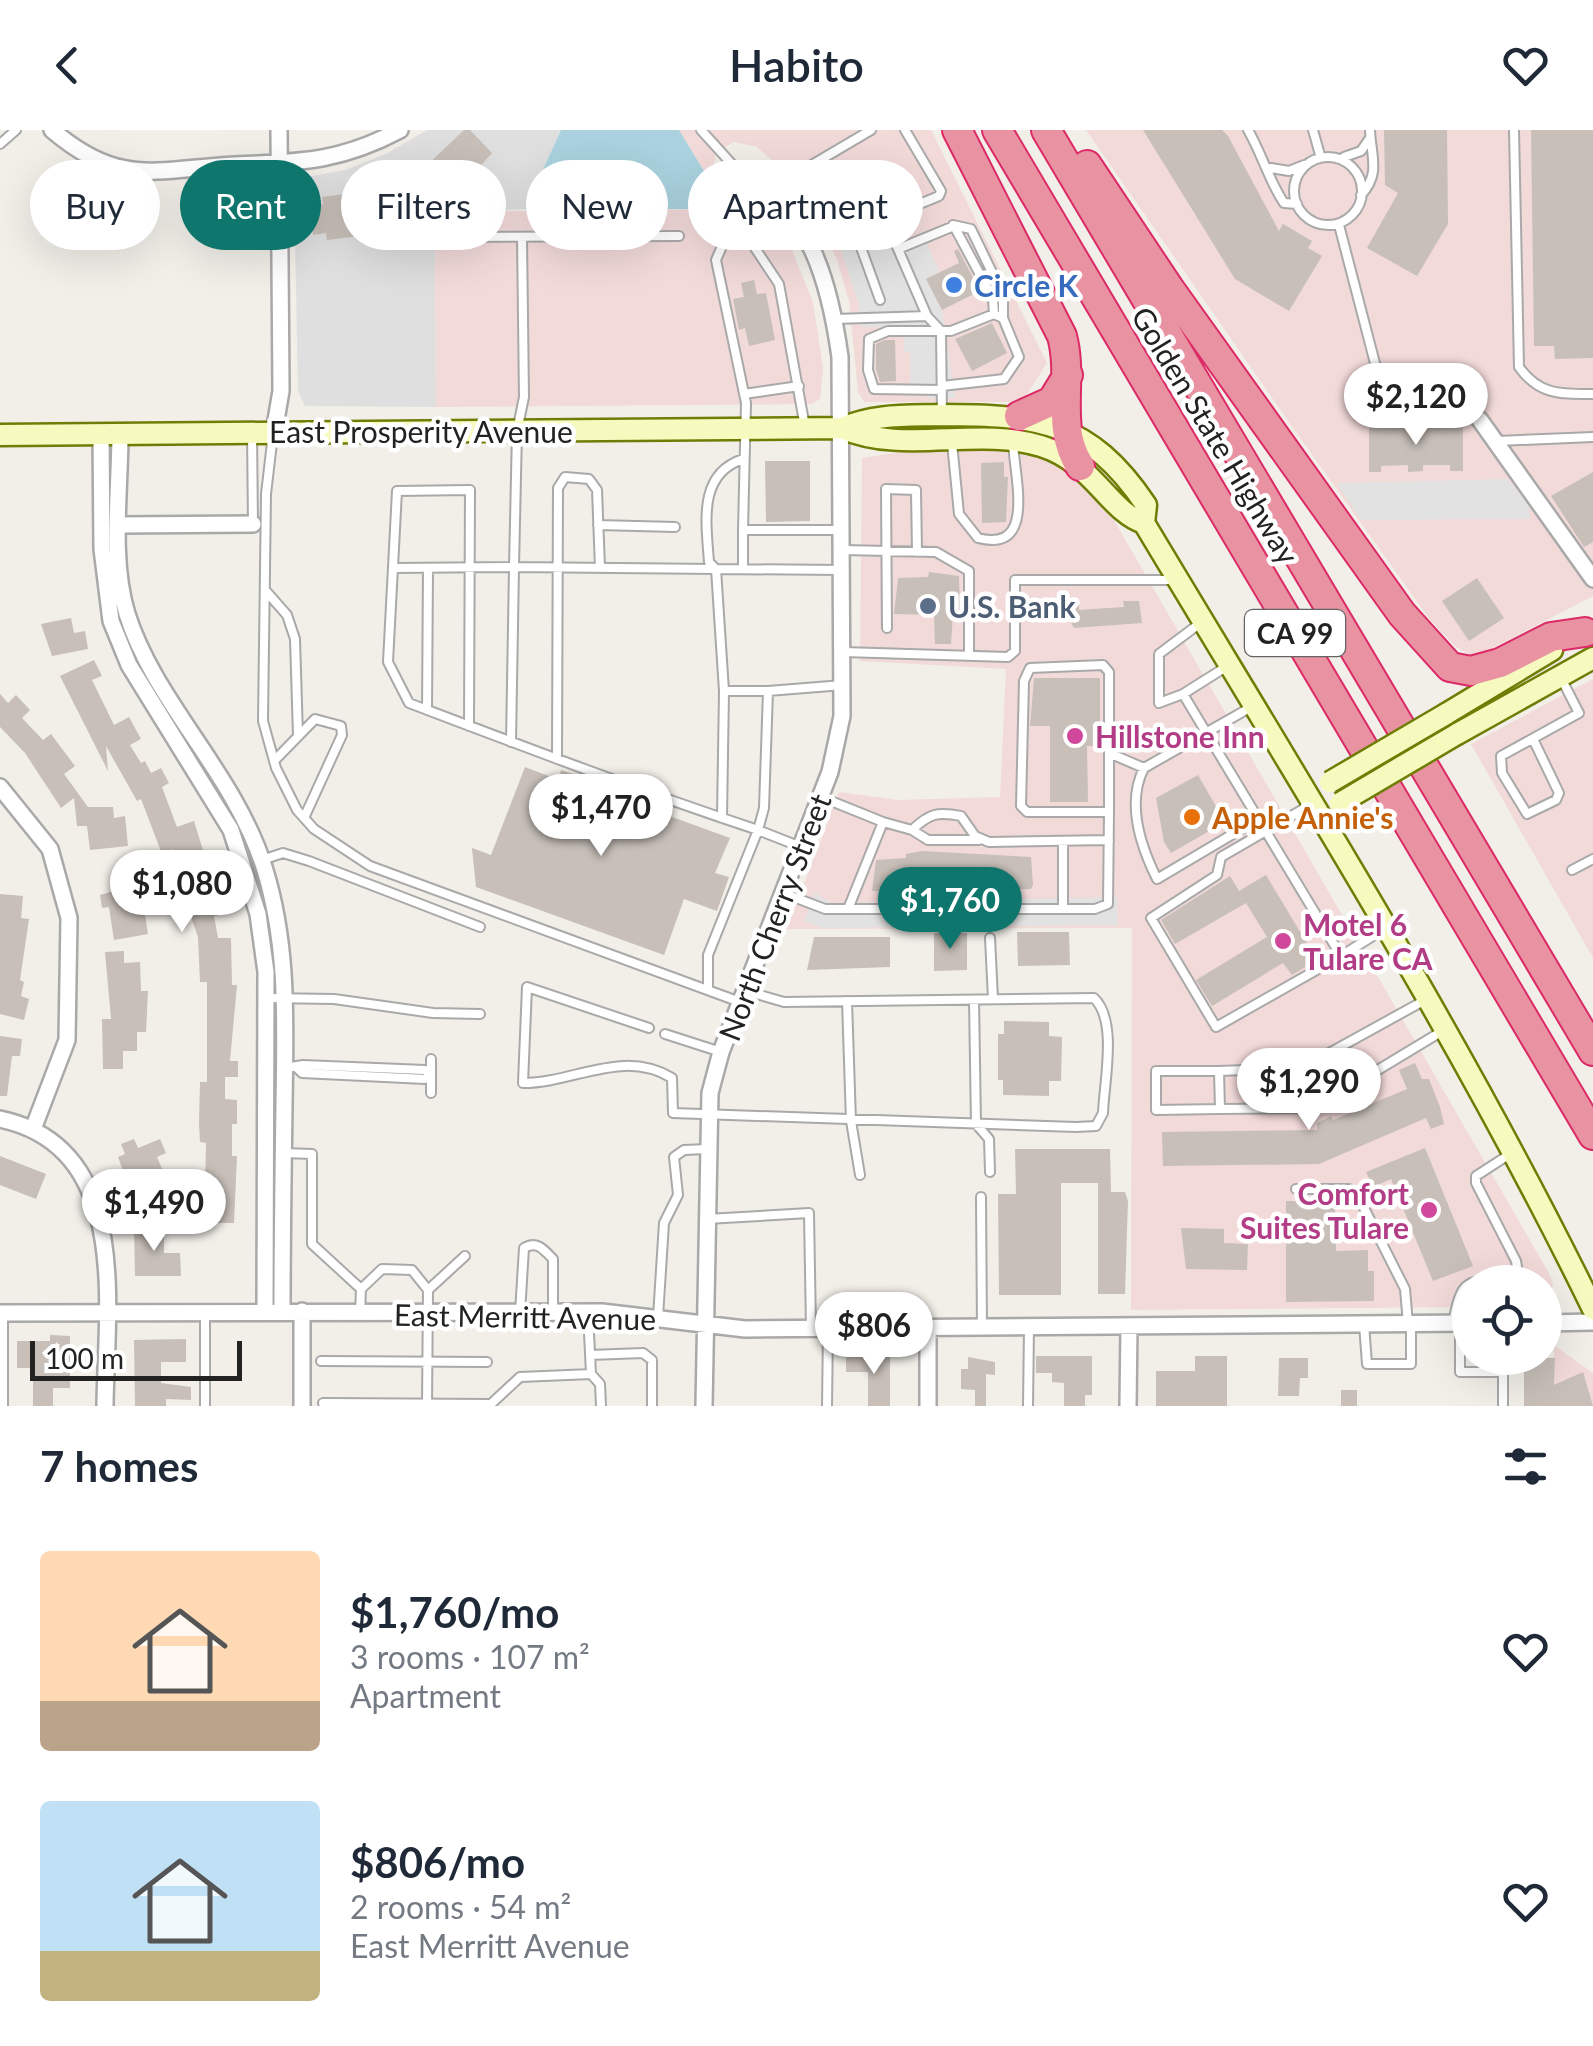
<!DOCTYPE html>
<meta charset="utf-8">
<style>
:root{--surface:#fff;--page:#f2f2f3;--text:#1f2937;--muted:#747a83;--accent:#0f766e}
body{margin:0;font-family:Lato,sans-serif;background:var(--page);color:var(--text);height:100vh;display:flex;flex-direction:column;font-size:38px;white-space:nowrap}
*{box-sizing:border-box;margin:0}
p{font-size:32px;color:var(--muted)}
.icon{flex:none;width:55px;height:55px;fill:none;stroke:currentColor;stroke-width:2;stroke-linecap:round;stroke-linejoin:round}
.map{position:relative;height:1276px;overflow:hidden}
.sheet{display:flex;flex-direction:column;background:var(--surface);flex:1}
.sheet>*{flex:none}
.guide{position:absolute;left:30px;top:30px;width:1000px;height:90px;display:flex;gap:20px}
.buttons{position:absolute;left:1452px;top:1135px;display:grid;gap:20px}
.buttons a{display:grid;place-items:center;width:110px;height:110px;border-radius:50%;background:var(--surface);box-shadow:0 10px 40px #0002;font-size:50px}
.scale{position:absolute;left:30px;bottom:25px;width:212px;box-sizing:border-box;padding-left:10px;border:5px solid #222;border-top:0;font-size:28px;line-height:35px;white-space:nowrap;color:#222;-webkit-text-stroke:8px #fff;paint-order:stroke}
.price{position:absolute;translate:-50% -85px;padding:0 22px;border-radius:35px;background:#fff;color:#222;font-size:32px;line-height:65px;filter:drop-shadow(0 2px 5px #0008)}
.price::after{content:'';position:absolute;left:50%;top:60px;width:30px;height:22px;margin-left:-15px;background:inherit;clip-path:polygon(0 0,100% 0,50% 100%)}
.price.active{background:var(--accent);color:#fff}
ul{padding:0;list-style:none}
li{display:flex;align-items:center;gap:30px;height:250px;padding:0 40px}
li span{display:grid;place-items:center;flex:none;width:280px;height:200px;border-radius:10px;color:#555}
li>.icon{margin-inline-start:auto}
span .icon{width:120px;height:120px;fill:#fffc;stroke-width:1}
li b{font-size:42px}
h2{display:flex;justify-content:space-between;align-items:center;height:120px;padding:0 40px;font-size:42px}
.tag{padding:0 35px;border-radius:45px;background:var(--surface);box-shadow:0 10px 40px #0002;font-size:35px;line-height:90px}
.tag.active{background:var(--accent);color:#fff}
header{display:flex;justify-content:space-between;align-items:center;height:130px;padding:0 40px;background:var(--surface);font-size:45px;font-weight:600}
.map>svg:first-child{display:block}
</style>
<header><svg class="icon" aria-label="back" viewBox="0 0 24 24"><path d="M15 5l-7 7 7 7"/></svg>Habito<svg class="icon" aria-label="heart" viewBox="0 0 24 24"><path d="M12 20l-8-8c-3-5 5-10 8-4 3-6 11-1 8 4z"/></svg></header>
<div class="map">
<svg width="1593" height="1276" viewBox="0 0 1593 1276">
<rect width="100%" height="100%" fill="#f2efe9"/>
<!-- residential -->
<path fill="#e0dfdf" d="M427 0H561L525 79 435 82 436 277 305 276 298 261 294 60 302 48 345 40 386 24Z"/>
<!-- commercial -->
<path fill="#f2dad9" d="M679 0H931L1047 233 1022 272H864L858 262 849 171 837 130 824 102 781 38 757 17 734 12 716 22 711 53Z
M1086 0H1593V466L1475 527 1456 517 1431 491 1293 298Z
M719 66 765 78 789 113 813 172 823 238 820 269 812 274 436 277 435 82 726 79Z
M995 319 1027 322 1077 345 1111 385 1549 1143 1553 1153 1548 1171 1545 1172V1152H1470V1177L1131 1180 1132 798 787 799 839 662 898 670 1000 667 1006 539 860 531 862 328 915 320Z
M1593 549V828L1471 614Z
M1554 1215 1593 1243V1276H1554Z"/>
<!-- parking -->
<path fill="#e2e2e2" d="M899 96 906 110 922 103 940 142 927 149 942 180 955 268H928V256H910V222L904 221V197H861L859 175 840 117Z
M1508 349 1529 376 1530 389 1361 390 1337 353Z
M815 763 831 773 1117 767 1118 795 823 798 804 791Z"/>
<!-- water -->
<path fill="#aad3df" d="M561 0H679L727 79H525Z"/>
<!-- building -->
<path fill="#c7bfb8" d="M464 0H470L492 23 466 52 461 46 448 58 427 35Z
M1143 0H1222L1228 6 1279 101 1283 94 1312 111 1308 118 1322 126 1289 181 1235 149Z
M1384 0H1447L1448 94 1417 146 1367 118 1398 63 1385 55Z
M1531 0H1593V228L1555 229 1554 216H1534Z
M406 43 410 56 424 52 432 77 358 95 359 106 327 110 326 103 313 105 309 76 323 74 322 67 367 61 365 55Z
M958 119 980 161 942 180 926 149 959 133 954 121Z
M754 150 757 164 766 163 775 210 749 216 745 198 739 200 733 169 744 167 741 153Z
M992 193 1007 223 972 241 955 209Z
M885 210H895L896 251 880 252 876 239V214Z
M1463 297V341H1450V335H1423V341L1408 342V335L1381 336V342H1369V298Z
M765 331H810V391L766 392Z
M1004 332V347H1008L1006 392 982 393 981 333Z
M1593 342V412L1584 417 1551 366Z
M929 442 959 446 960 484H953L951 514H935L934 485 894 484 898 448 928 447Z
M1477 448 1504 488 1469 511 1442 471Z
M1123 471H1139L1142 493 1074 498 1061 474H1079V480L1124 477Z
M71 488 74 503 85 501 88 519 52 526 41 494Z
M94 530 102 546 92 550 114 595 129 587 141 609 130 615 141 633 145 631 151 643 161 638 169 653 162 657 177 697 194 691 207 733 197 736 205 763 221 759 224 775 217 776 219 785 214 786 218 808H231L232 855H237L230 931H238V947H225V969L237 970V994H232V1026H237L234 1093H204L206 1013 200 1012 199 993 200 952H207V852H200L198 807 191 787 184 789 169 744 179 740 173 719 162 724 141 669 137 671 106 616 108 641 60 546Z
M1034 548H1100V616H1087L1088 672H1050V596H1030Z
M0 564 8 573 16 565 30 580 22 588 43 610 51 604 75 636 64 644 88 677H113L114 688 125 686 128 716 90 720 87 696H77L74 668 61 678 25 623 0 597Z
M525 637 559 650 561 640 661 675 668 677 664 684 730 708 715 743 729 747 717 781 684 769 664 825 476 757 472 718 491 725Z
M1198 645 1225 692 1171 723 1164 712 1156 668Z
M922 721 1031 727 1033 755 1031 759 1001 760 1000 764 872 761 876 730 906 728V724Z
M1266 745 1317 830 1292 845 1283 833 1212 876 1196 850 1267 807 1246 773 1175 814 1161 790 1230 746 1239 761Z
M133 755V759L141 758 148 804 114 810 109 777 102 778 100 765Z
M0 764 23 766 21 788 29 789 20 850 24 852 21 866 29 869 24 890 0 884Z
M1017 802H1069L1070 835 1018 836Z
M934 803H967V840L934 841Z
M814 807H890V837L807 840Z
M124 821V833L140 832 141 861H148L146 902H137V921H123V939H103L102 889H111L105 822Z
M1004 891 1049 892V906L1062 907 1061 951H1049V966L1003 965V950H998V904H1004Z
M0 906 22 909 20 926H12L7 966H0Z
M1415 933 1422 949H1429L1440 977 1444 994 1431 999 1426 988 1319 1034 1163 1036 1162 1002 1317 1000V993L1331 986 1333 990 1407 959 1399 940Z
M134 1009 138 1018 160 1009 166 1023 157 1027 168 1053 133 1068 118 1027 125 1024 121 1014Z
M1425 1018 1473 1136 1433 1151 1391 1049 1373 1057 1366 1042Z
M1015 1019H1110L1111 1062H1125L1128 1071 1125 1164H1098V1053H1061V1165H999L998 1064H1016Z
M0 1026 46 1044 36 1069 0 1055Z
M1286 1071H1335L1336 1121 1368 1120V1141H1374V1171L1286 1172Z
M164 1097V1123H180L181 1146H135L134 1098Z
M1181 1098 1224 1099V1113L1248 1114 1247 1140 1186 1139Z
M50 1205 70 1206V1258H53V1276H33V1238H17V1211H50Z
M186 1209V1232H161V1253L191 1257V1270L166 1269V1276H135L134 1210Z
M890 1225V1276H868V1242H846V1226Z
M1036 1226H1092V1265H1085V1276H1064V1253L1052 1252V1243H1036Z
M1195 1226H1227V1276H1156V1241H1195Z
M968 1227 995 1232V1245L986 1244V1276H975V1260L961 1259V1239H968Z
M1279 1228H1308V1248H1300L1299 1266H1278Z
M1524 1228H1555L1554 1255 1583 1242 1593 1276H1524Z
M1341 1260H1357V1276H1341Z"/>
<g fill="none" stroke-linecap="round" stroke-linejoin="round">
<defs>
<path id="lane" d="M701 0 740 43
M1248 0C1262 24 1269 51 1284 73L1297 74
M1313 0 1320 25
M1514 0 1519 237C1539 265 1560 264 1593 264
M0 14 16 0
M1294 61a34 34 0 1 1 68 0a34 34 0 1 1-68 0Z
M1344 27 1361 21 1370 8
M809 36 839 108
M1271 38 1289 41 1304 35
M771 59 871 0
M1361 65C1381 44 1371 26 1370 0
M885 89 927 186
M953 95 971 99 1003 165V188
M1339 95 1383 264
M855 101 880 170
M442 107 679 106
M811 119 939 66 941 61 905 0
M898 119 954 96 993 169 994 184
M835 189 927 186 941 201 942 284
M942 256 1004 249 1019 227 1003 188 994 184 951 201H888L869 209 868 240 874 259 942 260
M744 264 799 256
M252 303 253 394
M273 304 266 364 263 591 276 638 297 680 314 699 370 736 740 872
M1497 311 1593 307
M952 313 959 384 978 408C1036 423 1015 350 1013 313
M598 395 675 397
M743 400 746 273 716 130 723 114 734 110 751 112 779 154 805 297
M842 420 936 422 969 441V526
M394 438 514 437 517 301 524 267 522 107
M715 438 709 432C706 391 698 344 743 329
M743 439V400H839
M265 460 287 485 295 509 298 606
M887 498 886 359 916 360 917 422
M843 522 1008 527 1015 521V450H1176
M1229 535 1183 564 1341 826 1384 799
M768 561 843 555
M1183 564 1159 573V524L1203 491
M1253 576 1144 638C1126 673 1141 717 1157 749L1260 688
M427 580 428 439
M469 596 470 360 397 361 388 532 409 573C525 617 640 661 758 700L764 678 768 561H724L716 439 842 440
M1533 609 1559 663 1556 670 1527 684 1502 643 1501 626 1579 583 1561 548
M511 612 514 437 716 439
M1109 623V682
M557 629 558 358 565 347 589 349 597 360 600 438
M274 631 315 589 341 596 342 605 304 688
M821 667 883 692 848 779
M1312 674 1221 727 1217 745 1151 788 1216 897 1341 826
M722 688 724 561
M883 692 912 700C929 684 937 681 961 686L975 706 989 712 1109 710
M912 700 928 710H979
M1063 711V779
M262 730 283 723 309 731 480 797
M1572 740 1593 729
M783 763 825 779H1095L1108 774 1109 682H1027L1021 676 1024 551 1030 538 1103 535 1109 542V623L1144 638
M990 808 993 869
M708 860V825L758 700 801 717
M267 868 334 869 433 883 480 884
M1427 869 1302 938 1219 941 1220 979 1315 978 1444 900
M974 870 976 994 989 1009 990 1042
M847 871 851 991 860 1045
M649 898 527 857 523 953C575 953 622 918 672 948L673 983 1076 997 1096 996 1103 983C1104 952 1118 891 1094 868L784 872 746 861
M665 904 721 922
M285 938 303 935 425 940 431 945 425 949 302 943 298 939
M1219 941H1156V980L1220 979
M431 963V929
M284 1023 312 1024V1114L361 1159 360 1183
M1296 1059H1349L1357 1064 1405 1159 1408 1194
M981 1067 982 1198
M707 1089 809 1083 811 1199
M361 1159 382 1139 412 1140 428 1160 427 1276
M428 1160 465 1126
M520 1183 524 1118C537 1110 544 1120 553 1129V1183
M658 1187 664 1093 678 1065 674 1027 684 1020 707 1019
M1364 1194 1367 1234H1411V1194
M1453 1194C1462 1137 1473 1158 1518 1143L1516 1131 1476 1053V1046L1510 1024
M1460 1194V1242H1503V1276
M590 1225 643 1223 652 1230V1276
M321 1231 487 1232
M591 1244 600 1254 601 1276
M323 1273 491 1274 520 1247 591 1244 588 1182
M3 1276V1183
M205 1276V1182
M827 1276 828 1199
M1028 1276 1029 1197"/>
<path id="street" d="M52 0C120 58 157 39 235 35 301 32 340 32 400 0
M1480 290 1593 449
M274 302 281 261 279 0
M120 303C120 361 110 429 127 484 155 573 234 642 264 737 289 816 285 894 284 977 283 1045 282 1113 282 1181
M101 304 102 419 111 491 129 535 231 700 258 784 266 842 265 1181
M120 395 253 394
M0 657 50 719 69 788 67 910 33 999
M0 989C132 1017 106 1175 105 1276
M302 1181V1276
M0 1183 602 1182 745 1199 1470 1193
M1545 1193 1593 1192
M704 1276 710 963 721 922 830 642 842 586 840 227C830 155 811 78 740 43
M928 1276V1199
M1128 1276 1129 1196"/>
<path id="secondary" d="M842 298C903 325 977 296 1041 316 1093 332 1109 382 1144 393
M0 305 842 298C875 284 905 286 940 285 1036 285 1089 290 1146 375L1144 393C1299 652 1461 908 1593 1179
M1446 584 1552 520
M1457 604 1593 528"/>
<path id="highway" d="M957 0 1062 206C1074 251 1054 296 1080 336
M997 0 1593 1005
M1046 0 1593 921
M1087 35 1169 158 1402 484 1450 537 1471 541 1500 533 1551 507 1585 502
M1019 286 1052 271 1068 245"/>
</defs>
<!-- lane casing -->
<use href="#lane" stroke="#a9a9a9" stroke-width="12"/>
<!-- street casing -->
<use href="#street" stroke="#a9a9a9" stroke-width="20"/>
<!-- secondary casing -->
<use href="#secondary" stroke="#707d05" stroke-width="25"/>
<!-- highway casing -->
<use href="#highway" stroke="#dc2a67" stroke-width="32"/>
<!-- lane -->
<use href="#lane" stroke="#fff" stroke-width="8"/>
<!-- street -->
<use href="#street" stroke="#fff" stroke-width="15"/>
<!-- secondary -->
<use href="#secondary" stroke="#f7fabf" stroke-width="20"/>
<!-- highway -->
<use href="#highway" stroke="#e892a2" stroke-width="28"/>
<defs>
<path id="secondary-bridge" d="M1330 652 1446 584
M1340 673 1457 604"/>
</defs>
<!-- secondary-bridge casing -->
<use href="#secondary-bridge" stroke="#707d05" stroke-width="25" stroke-linecap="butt"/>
<!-- secondary-bridge -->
<use href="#secondary-bridge" stroke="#f7fabf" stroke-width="20"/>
</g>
<!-- markers -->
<circle fill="#3f7fe0" stroke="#fff" stroke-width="4" cx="954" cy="155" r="10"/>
<circle fill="#5c6f8a" stroke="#fff" stroke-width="4" cx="928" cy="476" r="10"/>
<g fill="#d1479c" stroke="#fff" stroke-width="4">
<circle cx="1075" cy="606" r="10"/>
<circle cx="1283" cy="811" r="10"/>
<circle cx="1429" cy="1080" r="10"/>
</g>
<circle fill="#e8710a" stroke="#fff" stroke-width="4" cx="1192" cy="687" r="10"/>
<g text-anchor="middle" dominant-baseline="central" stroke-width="9" stroke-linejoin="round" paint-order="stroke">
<!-- shield labels -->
<rect fill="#fff" stroke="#646464" stroke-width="2.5" x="1245" y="480" width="100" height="46" rx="8"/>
<g font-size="28" font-weight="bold" fill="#222">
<text x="1295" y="503">CA 99</text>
</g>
<!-- shop labels -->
<g font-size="30" font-weight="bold" fill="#366cbe" stroke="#fff" text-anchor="start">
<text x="974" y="155">Circle K</text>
</g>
<!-- street labels -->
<g font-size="30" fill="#222" stroke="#fff">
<text x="421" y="301">East Prosperity Avenue</text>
<text transform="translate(1216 305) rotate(59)">Golden State Highway</text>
<text transform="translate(774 787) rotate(-69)">North Cherry Street</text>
<text transform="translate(525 1186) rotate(1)">East Merritt Avenue</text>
</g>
<!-- service labels -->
<g font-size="30" font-weight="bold" fill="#4e5e75" stroke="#fff" text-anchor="start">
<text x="948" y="476">U.S. Bank</text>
</g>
<!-- hotel labels -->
<g font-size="30" font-weight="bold" fill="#b23c85" stroke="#fff" text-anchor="start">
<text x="1095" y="606">Hillstone Inn</text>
<text x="1303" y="794">Motel 6<tspan x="1303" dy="34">Tulare CA</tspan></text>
<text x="1409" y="1063" text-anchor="end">Comfort<tspan x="1409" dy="34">Suites Tulare</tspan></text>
</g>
<!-- food labels -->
<g font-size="30" font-weight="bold" fill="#c56008" stroke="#fff" text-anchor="start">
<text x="1212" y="687">Apple Annie's</text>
</g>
</g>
</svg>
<div class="buttons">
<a><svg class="icon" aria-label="locate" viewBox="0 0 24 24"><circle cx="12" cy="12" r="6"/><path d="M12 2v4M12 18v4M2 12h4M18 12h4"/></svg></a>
</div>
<div class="scale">100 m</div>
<b class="price" style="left:1416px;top:318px">$2,120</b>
<b class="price" style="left:601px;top:729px">$1,470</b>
<b class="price" style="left:182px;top:805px">$1,080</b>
<b class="price active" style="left:950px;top:822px">$1,760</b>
<b class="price" style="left:1309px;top:1003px">$1,290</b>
<b class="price" style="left:154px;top:1124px">$1,490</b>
<b class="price" style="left:874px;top:1247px">$806</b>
<div class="guide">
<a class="tag">Buy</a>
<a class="tag active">Rent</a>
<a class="tag">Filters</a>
<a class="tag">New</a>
<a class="tag">Apartment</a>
</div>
</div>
<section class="sheet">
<h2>7 homes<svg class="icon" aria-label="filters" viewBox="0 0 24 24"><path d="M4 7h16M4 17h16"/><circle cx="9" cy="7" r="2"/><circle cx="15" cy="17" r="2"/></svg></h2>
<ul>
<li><span style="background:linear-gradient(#ffd9b3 75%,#b9a48a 0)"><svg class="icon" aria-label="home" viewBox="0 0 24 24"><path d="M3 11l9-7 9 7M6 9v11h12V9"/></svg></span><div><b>$1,760/mo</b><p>3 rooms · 107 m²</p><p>Apartment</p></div><svg class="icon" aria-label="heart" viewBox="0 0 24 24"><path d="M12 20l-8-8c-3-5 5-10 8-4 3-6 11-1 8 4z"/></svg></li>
<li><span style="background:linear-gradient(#bfe0f5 75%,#c2b280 0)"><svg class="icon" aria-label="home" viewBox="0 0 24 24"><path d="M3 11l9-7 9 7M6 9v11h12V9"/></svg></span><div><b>$806/mo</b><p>2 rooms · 54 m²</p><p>East Merritt Avenue</p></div><svg class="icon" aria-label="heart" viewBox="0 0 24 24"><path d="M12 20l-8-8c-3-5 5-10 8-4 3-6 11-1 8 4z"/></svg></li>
</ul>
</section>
